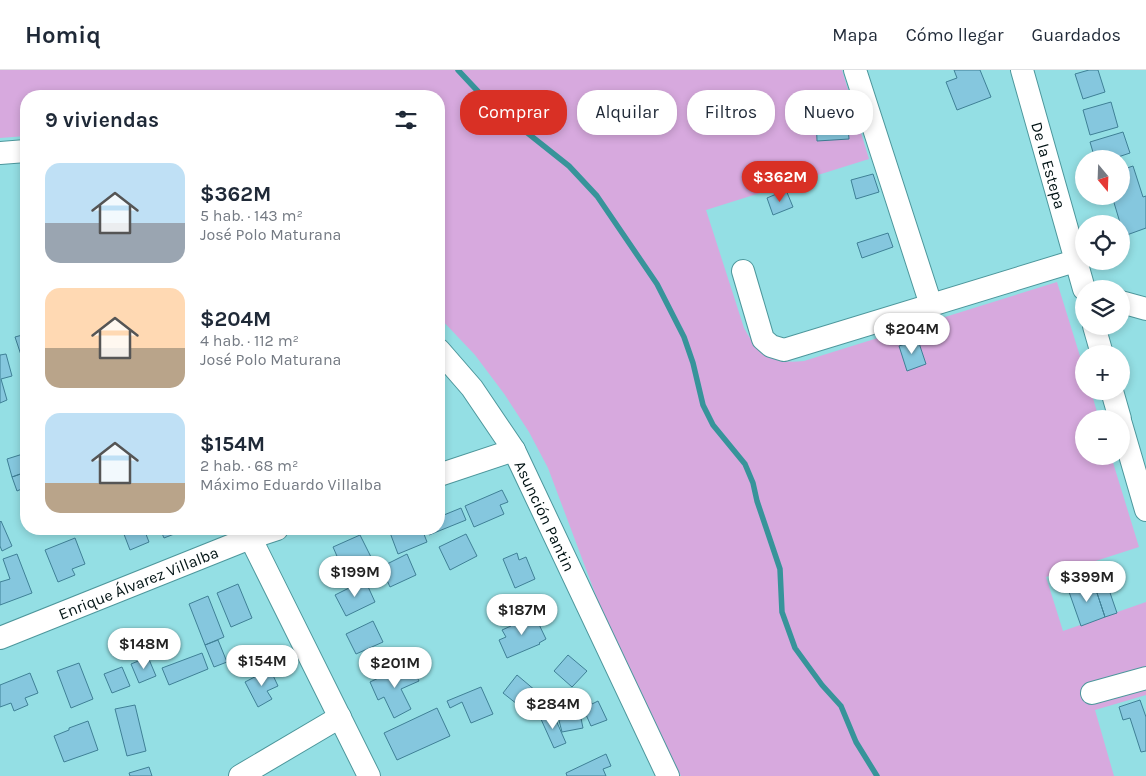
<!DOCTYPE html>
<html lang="es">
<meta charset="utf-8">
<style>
:root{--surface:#fff;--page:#f6f6f7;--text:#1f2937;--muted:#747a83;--line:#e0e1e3;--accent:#d93025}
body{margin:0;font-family:Karla,sans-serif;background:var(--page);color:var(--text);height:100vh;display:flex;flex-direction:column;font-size:19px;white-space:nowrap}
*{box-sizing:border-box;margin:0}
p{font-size:16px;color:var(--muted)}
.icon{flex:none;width:28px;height:28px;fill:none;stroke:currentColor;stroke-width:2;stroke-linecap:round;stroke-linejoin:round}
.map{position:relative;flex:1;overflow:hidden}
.details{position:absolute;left:20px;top:20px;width:425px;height:445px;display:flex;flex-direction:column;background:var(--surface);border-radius:20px;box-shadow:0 2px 8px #0003}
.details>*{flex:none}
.top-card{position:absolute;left:460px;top:20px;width:475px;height:45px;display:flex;gap:10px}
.needle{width:32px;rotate:161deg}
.buttons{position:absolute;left:1075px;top:80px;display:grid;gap:10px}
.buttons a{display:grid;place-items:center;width:55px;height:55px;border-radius:50%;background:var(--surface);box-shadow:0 2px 8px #0003;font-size:25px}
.price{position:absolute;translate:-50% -42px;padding:0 11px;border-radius:18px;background:#fff;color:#222;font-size:16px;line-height:32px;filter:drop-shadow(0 1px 2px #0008)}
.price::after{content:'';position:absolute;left:50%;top:30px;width:15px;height:11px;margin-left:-8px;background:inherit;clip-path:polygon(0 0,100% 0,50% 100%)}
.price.active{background:var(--accent);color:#fff}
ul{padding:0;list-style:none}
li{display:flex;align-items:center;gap:15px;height:125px;padding:0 25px}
li span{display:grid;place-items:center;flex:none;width:140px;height:100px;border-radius:15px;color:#555}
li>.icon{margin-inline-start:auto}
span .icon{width:60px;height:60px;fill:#fffc;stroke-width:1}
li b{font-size:21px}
h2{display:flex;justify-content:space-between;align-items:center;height:60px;padding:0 25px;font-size:21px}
.pill{padding:0 18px;border-radius:20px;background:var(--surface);box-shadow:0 2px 8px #0003;font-size:18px;line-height:45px}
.pill.active{background:var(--accent);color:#fff}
header{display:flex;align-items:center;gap:30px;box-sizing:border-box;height:70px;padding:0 25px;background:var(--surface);border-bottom:1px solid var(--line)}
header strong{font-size:24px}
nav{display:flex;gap:28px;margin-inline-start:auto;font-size:18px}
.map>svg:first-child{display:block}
</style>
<header>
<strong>Homiq</strong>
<nav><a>Mapa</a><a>Cómo llegar</a><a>Guardados</a></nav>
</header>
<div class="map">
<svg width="1146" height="706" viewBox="0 0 1146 706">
<rect width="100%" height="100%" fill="#94dfe4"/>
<!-- grass -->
<path fill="#d7a9de" d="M0 0H842L869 89 706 140 744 258C758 284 773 295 804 291L1057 212 1084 299V321H1091L1099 349H1084V386H1111L1139 477 1046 507 1063 561 1146 532V625L1095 640 1114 706H681L630 606 598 531 548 398 529 362 505 325 475 285 439 247V26H26V66L0 68Z"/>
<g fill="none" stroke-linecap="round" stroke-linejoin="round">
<!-- stream -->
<path stroke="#37949a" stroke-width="5.5" d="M458 0 486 30 569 96 597 126 657 214 684 267 693 293 703 335 713 355 745 394 753 413 757 431 780 499 782 542 795 578 822 615 841 636 856 672 877 706"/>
</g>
<!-- building -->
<path fill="#85c7de" stroke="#3f8096" d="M954 0H980L991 27 957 40 946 12 957 8Z
M1089 0H1098L1105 22 1083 29 1075 4Z
M1111 32 1118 57 1090 65 1083 40Z
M847 44 849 69 817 71 816 45Z
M1123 62 1130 83 1112 89H1095L1090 72Z
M1133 96 1143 127 1146 126V158L1124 166 1112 126H1121V100Z
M873 104 879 122 856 129 851 110Z
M786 120 793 137 773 145 767 128Z
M888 163 893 177 862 188 857 173Z
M26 264V300L15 267Z
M918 270 926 294 907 301 899 276Z
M6 284 12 306 1 309 7 330 0 333V285Z
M26 383V402L12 407 7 389Z
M26 402V417L17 421 12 407Z
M502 420 508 432 500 435 504 444 474 457 465 436Z
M461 438 466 450 429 465 427 459H439V447Z
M1 451 12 476 2 481 0 476V452Z
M122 459H144L149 472 130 480Z
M160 459H187L164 468Z
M391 459H422L427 472 398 484 389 460Z
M466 464 477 486 450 500 439 477Z
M360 465 371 487 343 500 333 477Z
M75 468 85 494 72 499 75 505 58 512 45 480Z
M517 483 519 490 526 487 535 509 515 518 503 489Z
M17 484 32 523 0 535V512L10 509 3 489Z
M407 484 416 505 390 517 381 497Z
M365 510 375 532 346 546 335 525Z
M1093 511 1105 547 1081 556 1068 519Z
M238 514 252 548 231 557 217 523Z
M1107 514 1117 543 1105 547 1095 517Z
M208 526 224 567 205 575 189 534Z
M533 542 546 569 539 573 540 574 507 588 499 570 506 567 502 560 511 556 510 553Z
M373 551 383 572 356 584 346 564Z
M218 570 227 592 214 597 205 575Z
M202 583 208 599 169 615 162 598Z
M568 585 587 601 572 617 554 601Z
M148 587 156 606 139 613 131 594Z
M79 593 93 629 71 638 57 601Z
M410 593 419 611 401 619 411 639 394 648 384 627 378 630 370 612Z
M122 597 130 616 112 623 104 604Z
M270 599 278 616 267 621 272 629 258 637 245 612Z
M30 603 38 623 25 628 28 635 14 641 11 633 0 637V615Z
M517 605 536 621 522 638 503 623Z
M481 617 493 644 471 653 462 632 450 638 447 631Z
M589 627 592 634 598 631 607 650 591 656 580 631Z
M1140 630 1146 647V681L1141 682 1130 648 1123 650 1119 637Z
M578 634 583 658 562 662 556 639Z
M135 635 146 681 127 686 115 639Z
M437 638 450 666 397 690 384 663Z
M552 641 566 673 554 678 540 647Z
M88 651 98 680 64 692 54 666 69 660V658Z
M606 684 611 696 603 699 606 706H567L566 703Z
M149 697 152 706H130L129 703Z"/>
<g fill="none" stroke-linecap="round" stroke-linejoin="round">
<defs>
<g id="minor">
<path d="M855 0 931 235"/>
<path id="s1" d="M1022 0 1084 219"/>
<path d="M0 83 26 81"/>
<path d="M743 201 763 269 771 276 784 280 1075 191"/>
<path d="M1121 232 1146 239"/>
<path d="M1094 256 1102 284"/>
<path id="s2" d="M439 280 472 318 514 380 668 706"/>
<path d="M1112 321 1120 349"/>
<path d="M1121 354 1146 440"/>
<path d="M439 405 514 380"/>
<path d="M246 459 369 706"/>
<path id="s3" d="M0 568 250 468 277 459"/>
<path d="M1092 623 1146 608"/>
<path d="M240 706 340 647"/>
</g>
</defs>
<!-- minor casing -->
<use href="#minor" stroke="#4d979c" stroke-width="24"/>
<!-- minor -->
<use href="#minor" stroke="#fff" stroke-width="22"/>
</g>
<g text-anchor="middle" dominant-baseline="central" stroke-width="4" stroke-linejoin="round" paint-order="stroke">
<!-- street labels -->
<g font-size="16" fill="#001213" stroke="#a1ecf1">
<text stroke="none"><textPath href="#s1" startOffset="99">De la Estepa</textPath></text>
<text stroke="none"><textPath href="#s2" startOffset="198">Asunción Pantin</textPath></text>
<text stroke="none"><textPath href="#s3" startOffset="149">Enrique Álvarez Villalba</textPath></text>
</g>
</g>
</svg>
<div class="buttons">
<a><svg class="needle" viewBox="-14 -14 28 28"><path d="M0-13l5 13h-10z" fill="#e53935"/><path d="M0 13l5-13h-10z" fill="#747a83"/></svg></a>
<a><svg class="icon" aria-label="locate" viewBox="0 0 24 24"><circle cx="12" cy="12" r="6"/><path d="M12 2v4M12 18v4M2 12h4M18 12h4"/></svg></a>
<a><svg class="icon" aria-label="layers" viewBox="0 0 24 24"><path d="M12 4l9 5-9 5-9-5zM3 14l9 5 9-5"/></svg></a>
<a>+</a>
<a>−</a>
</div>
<b class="price active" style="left:780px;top:133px">$362M</b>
<b class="price" style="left:912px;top:285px">$204M</b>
<b class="price" style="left:355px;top:528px">$199M</b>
<b class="price" style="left:1087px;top:533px">$399M</b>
<b class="price" style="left:522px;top:566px">$187M</b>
<b class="price" style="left:144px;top:600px">$148M</b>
<b class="price" style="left:262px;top:617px">$154M</b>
<b class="price" style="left:395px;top:619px">$201M</b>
<b class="price" style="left:553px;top:660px">$284M</b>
<div class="top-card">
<a class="pill active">Comprar</a>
<a class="pill">Alquilar</a>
<a class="pill">Filtros</a>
<a class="pill">Nuevo</a>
</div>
<section class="details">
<h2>9 viviendas<svg class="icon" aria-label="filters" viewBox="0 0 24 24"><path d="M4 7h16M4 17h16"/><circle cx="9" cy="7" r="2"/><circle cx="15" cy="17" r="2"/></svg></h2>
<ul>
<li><span style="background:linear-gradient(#bfe0f5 60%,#9aa5b1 0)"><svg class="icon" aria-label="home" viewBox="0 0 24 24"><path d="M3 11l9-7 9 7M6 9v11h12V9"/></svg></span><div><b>$362M</b><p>5 hab. · 143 m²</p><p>José Polo Maturana</p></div></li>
<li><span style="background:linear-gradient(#ffd9b3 60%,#b9a48a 0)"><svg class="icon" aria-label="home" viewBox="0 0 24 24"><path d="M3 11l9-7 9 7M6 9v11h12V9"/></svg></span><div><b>$204M</b><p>4 hab. · 112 m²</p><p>José Polo Maturana</p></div></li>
<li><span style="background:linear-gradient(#bfe0f5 70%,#b9a48a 0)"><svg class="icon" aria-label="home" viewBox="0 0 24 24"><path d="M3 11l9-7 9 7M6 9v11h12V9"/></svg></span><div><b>$154M</b><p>2 hab. · 68 m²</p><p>Máximo Eduardo Villalba</p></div></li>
</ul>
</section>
</div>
